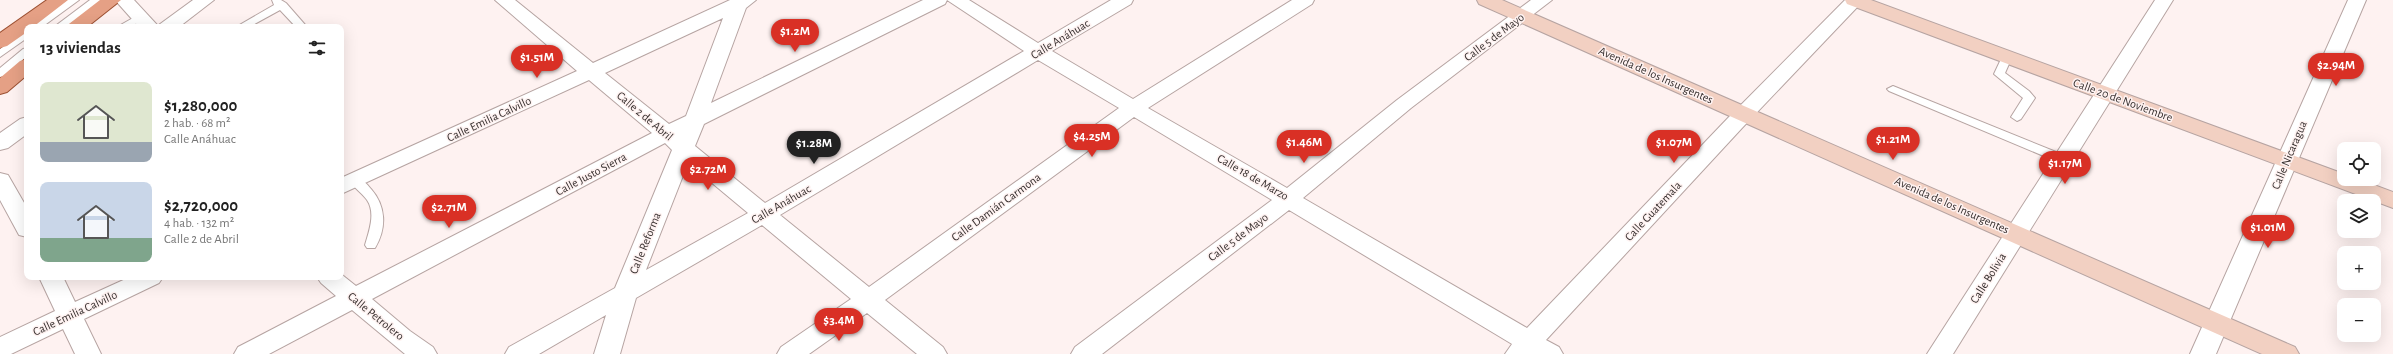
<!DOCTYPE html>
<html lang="es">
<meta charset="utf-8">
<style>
:root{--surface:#fff;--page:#f2f2f2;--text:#222;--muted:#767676;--accent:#d93025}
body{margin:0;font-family:"Alegreya Sans",sans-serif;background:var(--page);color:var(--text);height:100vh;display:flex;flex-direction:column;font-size:15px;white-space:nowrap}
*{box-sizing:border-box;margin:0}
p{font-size:13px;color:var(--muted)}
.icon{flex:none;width:22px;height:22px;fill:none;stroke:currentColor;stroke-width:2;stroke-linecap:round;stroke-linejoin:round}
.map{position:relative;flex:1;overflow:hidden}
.drawer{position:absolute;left:24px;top:24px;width:320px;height:256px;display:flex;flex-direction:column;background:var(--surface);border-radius:8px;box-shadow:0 4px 16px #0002}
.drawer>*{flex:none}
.tools{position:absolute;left:2337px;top:142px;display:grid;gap:8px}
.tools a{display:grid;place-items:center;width:44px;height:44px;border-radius:8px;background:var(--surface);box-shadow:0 4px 16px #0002;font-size:20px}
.price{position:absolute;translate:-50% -34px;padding:0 9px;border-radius:14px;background:var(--accent);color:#fff;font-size:13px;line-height:26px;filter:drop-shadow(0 1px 2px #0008)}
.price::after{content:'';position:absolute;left:50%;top:24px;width:12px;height:9px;margin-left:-6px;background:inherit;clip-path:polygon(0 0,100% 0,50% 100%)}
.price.active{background:#222;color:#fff}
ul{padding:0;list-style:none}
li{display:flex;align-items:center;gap:12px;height:100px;padding:0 16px}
li span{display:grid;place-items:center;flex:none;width:112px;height:80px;border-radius:8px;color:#555}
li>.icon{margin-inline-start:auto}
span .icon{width:48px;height:48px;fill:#fffc;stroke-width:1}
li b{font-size:17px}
h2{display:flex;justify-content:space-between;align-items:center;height:48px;padding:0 16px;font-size:17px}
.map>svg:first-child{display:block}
</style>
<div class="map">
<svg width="2393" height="354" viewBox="0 0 2393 354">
<rect width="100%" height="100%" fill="#fef2f1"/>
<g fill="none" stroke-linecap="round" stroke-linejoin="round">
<defs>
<path id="service" d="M67 0H79L42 27H30Z
M90 0H102L66 27H54Z
M272 0H281L286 3 307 27H296L280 10 249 27H236L274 5Z
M140 14 144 15 145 17 144 19 130 27H117Z
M27 30V38L0 57V49Z
M27 48V56L4 76 0 77V68L23 49Z
M2007 54 2012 57 2005 73 2029 91 2035 98 2021 119 2017 121 2011 117 2023 98 1994 74 2002 57Z
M1893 86 2066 156 2068 159 2066 162H2058L1889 91 1887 89Z
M356 177C362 179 367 184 371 189 386 206 387 228 375 248H367L365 245C369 231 376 213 367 200 362 193 354 188 350 181Z"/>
<path id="minor" d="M115 0H134L159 27H139Z
M495 0H515L593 63 730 0H756L746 8 711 103 923 0H969L1038 43 1111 0H1133L1131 4 1052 51 1133 99 1292 0H1314L1312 4 1148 108 1287 188 1397 100 1531 0H1552L1411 108 1303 198 1527 328 1728 118 1845 0H1864L1742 128 1546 340 1559 347 1563 354H1505L1512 344 1289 210 1102 354H1071L1075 347 1272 200 1134 117 885 300 943 347 947 354H917L867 313 809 354H777L781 347 851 299 762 225 636 298 620 354H594L606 315 539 354H505L509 347 615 288 672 150 665 143 372 299 410 331 433 347 437 354H405L352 310 269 354H234L238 347 336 296 321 283 317 277H341V274L356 286 652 133 589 80 341 194V178L577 71ZM947 0 1024 51 765 203 695 146 704 124 945 4ZM723 18 686 116 669 124 605 73ZM1038 60 1119 108 869 287 780 215ZM688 163 748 213 646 270Z
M2155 0H2173L1953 354H1927Z
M2348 0H2366L2216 354H2190Z
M0 173 8 175 27 208V237L19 235 0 200Z
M39 277H63L75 302 130 277H163L159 283 84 319 101 354H75L63 329 11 354H0V337L55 311Z"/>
<path id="tertiary" d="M193 0H214L179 27H156Z
M27 117V134L8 148 0 150V133L20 119Z"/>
<path id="secondary" d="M1477 0H1502L2295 347 2299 354H2262L1479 4Z
M1845 0H1871L2344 174V179H2358L2393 192V208L1847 4Z"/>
<path id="primary" d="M47 0H68L33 27H27V32L7 46 0 48V33Z
M100 0H121L87 27H65Z
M27 59V75L7 92 0 94V78L20 61Z"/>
</defs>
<!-- service casing -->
<use href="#service" stroke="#b6a4a2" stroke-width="2"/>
<!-- minor casing -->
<use href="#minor" stroke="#b6a4a2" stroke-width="2"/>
<!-- tertiary casing -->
<use href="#tertiary" stroke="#b6a4a2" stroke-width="2"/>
<!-- secondary casing -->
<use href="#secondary" stroke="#b6a4a2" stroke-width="2"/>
<!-- primary casing -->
<use href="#primary" stroke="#9c5032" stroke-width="2"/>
<!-- service -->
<use href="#service" fill="#fff" fill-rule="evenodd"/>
<!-- minor -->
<use href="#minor" fill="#fff" fill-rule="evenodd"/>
<!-- tertiary -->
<use href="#tertiary" fill="#fff" fill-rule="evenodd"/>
<!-- secondary -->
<use href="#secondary" fill="#f2d0c2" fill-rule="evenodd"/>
<!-- primary -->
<use href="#primary" fill="#e5a085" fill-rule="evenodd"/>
</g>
<g text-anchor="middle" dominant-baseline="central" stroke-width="3" stroke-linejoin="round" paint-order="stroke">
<!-- street labels -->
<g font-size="12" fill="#37302f" stroke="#fef2f1">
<text transform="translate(1494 37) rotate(-37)">Calle 5 de Mayo</text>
<text transform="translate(1060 39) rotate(-31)">Calle Anáhuac</text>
<text transform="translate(1656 75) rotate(24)">Avenida de los Insurgentes</text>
<text transform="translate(2123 100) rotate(20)">Calle 20 de Noviembre</text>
<text transform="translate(645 116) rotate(40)">Calle 2 de Abril</text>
<text transform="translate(489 119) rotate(-25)">Calle Emilia Calvillo</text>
<text transform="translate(2289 155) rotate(-67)">Calle Nicaragua</text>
<text transform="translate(591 174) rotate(-28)">Calle Justo Sierra</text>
<text transform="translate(1253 177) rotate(30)">Calle 18 de Marzo</text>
<text transform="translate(781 204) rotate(-30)">Calle Anáhuac</text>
<text transform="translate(1952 205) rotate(24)">Avenida de los Insurgentes</text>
<text transform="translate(996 207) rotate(-36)">Calle Damián Carmona</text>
<text transform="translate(1653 211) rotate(-47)">Calle Guatemala</text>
<text transform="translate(1238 237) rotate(-37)">Calle 5 de Mayo</text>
<text transform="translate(645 243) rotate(-68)">Calle Reforma</text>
<text transform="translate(1988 278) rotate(-58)">Calle Bolivia</text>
<text transform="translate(75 313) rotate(-25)">Calle Emilia Calvillo</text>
<text transform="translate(376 316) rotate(39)">Calle Petrolero</text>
</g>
</g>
</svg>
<div class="tools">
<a><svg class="icon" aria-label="locate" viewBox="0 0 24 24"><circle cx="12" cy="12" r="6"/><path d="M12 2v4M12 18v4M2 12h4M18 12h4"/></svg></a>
<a><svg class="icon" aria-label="layers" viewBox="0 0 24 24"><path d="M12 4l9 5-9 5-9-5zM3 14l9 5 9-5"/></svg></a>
<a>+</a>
<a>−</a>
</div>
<b class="price" style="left:795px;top:53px">$1.2M</b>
<b class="price" style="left:537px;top:79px">$1.51M</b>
<b class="price" style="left:2336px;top:87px">$2.94M</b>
<b class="price" style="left:1092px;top:158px">$4.25M</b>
<b class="price" style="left:1893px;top:161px">$1.21M</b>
<b class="price" style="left:1304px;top:164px">$1.46M</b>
<b class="price" style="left:1674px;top:164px">$1.07M</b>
<b class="price active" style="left:814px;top:165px">$1.28M</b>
<b class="price" style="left:2065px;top:185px">$1.17M</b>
<b class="price" style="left:708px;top:191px">$2.72M</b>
<b class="price" style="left:449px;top:229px">$2.71M</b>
<b class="price" style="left:2268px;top:249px">$1.01M</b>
<b class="price" style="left:839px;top:342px">$3.4M</b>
<section class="drawer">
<h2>13 viviendas<svg class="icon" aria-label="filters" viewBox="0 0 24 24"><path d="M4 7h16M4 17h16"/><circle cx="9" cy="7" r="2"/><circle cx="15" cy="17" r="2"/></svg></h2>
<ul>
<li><span style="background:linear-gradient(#dfe7d0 75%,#9aa5b1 0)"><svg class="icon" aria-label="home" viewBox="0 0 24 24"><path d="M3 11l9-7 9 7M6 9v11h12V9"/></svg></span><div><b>$1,280,000</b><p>2 hab. · 68 m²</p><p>Calle Anáhuac</p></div></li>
<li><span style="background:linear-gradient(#c9d6e8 70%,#7fa58c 0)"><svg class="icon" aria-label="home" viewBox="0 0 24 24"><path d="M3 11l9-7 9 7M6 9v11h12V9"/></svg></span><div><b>$2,720,000</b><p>4 hab. · 132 m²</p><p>Calle 2 de Abril</p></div></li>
</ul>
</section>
</div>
